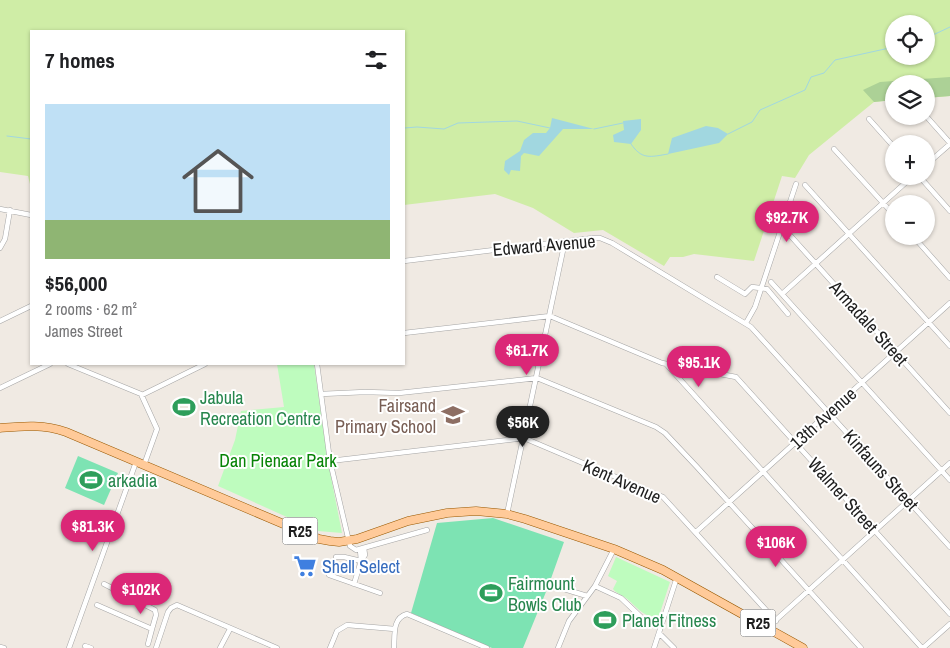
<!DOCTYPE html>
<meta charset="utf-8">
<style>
:root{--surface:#fff;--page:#f6f6f6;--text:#202124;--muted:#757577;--line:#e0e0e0;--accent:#db2777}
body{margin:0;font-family:"Archivo Narrow",sans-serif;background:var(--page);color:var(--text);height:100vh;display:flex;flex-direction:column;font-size:19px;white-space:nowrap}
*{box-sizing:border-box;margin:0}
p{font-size:16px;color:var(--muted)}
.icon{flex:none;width:28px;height:28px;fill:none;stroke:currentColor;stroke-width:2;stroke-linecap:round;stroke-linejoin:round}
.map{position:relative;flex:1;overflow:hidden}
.drawer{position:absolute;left:30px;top:30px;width:375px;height:335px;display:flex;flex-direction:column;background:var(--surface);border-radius:0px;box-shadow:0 1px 4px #0004}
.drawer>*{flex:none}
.fabs{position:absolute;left:885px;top:15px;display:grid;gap:10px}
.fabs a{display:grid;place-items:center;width:50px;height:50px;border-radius:50%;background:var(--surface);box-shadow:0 1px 4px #0004;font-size:25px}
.price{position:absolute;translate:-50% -42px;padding:0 11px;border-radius:18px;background:var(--accent);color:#fff;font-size:16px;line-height:32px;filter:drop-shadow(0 1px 2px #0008)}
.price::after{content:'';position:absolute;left:50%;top:30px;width:15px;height:11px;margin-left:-8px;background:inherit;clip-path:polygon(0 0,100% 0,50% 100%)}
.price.selected{background:#222;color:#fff}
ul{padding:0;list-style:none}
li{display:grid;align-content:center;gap:10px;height:265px;padding:0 15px}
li+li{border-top:1px solid var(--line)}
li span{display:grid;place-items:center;height:155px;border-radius:0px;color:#555}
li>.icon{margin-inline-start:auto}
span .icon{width:90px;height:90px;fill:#fffc;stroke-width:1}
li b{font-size:21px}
h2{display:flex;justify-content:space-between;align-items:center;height:60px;padding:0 15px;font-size:21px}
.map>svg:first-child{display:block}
</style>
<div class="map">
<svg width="950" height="648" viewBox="0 0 950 648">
<rect width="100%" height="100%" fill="#f0eae3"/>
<!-- grass -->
<path fill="#cfeda6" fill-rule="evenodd" d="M0 0H950V96L926 98V84H894V100L874 102 809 155 795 178 782 176 754 261 694 254 683 257H670L664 266 603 230 574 233 533 208 495 194 404 205V31H31V188L28 176 0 172ZM894 24H926V56H894Z"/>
<!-- forest -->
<path fill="#acd196" d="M950 77V96L926 98V84H894V100L874 102 863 90 880 82Z"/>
<!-- park -->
<path fill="#befcbe" d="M277 364H314L328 462 342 533 318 531 218 486 235 440 241 411 284 407Z
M616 557 670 582 659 616C644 619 637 607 626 598 622 595 616 593 613 589L617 581 608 576Z"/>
<!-- pitch -->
<path fill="#7de3b3" d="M78 456 118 473 104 505 65 488Z
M493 518 564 542 548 587 523 648H492L411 613 437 523Z"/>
<!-- water -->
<path fill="#a1d7e0" d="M552 118 594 129H563L539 156 524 153 521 156 520 171 511 170 509 175 504 170 505 161 520 151 524 140 533 133H546L550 128Z
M641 119V130L631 144 614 142 613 135 624 130 623 121Z
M706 126 718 128 728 134 719 143 668 154 672 138Z"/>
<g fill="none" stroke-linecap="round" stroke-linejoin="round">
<!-- stream -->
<path stroke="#a1d7e0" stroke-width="1" d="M933 35 950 27
M404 128 417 127 444 129 458 123 517 121 550 128
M594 129 623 123
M728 134 752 122 760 110 805 90 811 77 824 73 835 60 894 47
M7 136 31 139
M631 144C642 160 650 157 668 154"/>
<defs>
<path id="minor" d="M926 116 950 143
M869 119 894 147
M834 149 894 215
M926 165 950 144
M919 176 950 211
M805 185 950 346
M0 209 31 215
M788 233 950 413
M913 236 950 278
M0 248 5 239 10 210
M404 261 593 238H600L612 243 751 327 950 547
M717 277 745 294 752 287 767 289 788 314
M771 282 950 480
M782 294 913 176
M0 321 31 306
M746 323 755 307 796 184
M404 333 550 316 662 363 736 377 950 614
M68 364 141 394 157 429 144 465
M317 364 330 461 350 546 356 550 427 530
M667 365 922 648
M0 388 50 364
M321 394 365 392 399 393 537 378 656 427 665 433 697 467 861 648
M142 395 205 364
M330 461 524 438 663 497 776 621
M507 514 565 241
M696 532 950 303
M336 557H344L361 561
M361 561 365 555 364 548
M329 575 380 593
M104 584 155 610 156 615 152 629
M354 584 361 561 360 549
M551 585 587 596
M595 586 621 598 641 617 661 625
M97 605 152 629 148 644
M767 628 950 463
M659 633 674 648
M85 646 91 648
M0 647 4 648
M69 648 136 462
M156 648 168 612 171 608 177 605 277 648
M220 648 230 629
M330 648 337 631 347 625 395 629
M394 648C395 635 392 618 407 614L487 648
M558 648 569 621 595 586 614 549
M654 648 677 577
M923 648 950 624"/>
<path id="primary" d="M0 428C23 426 43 424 66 432L267 517 319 539 330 541 339 542 357 539 408 521 447 513 476 511 507 514 525 519 614 549 663 570 803 648"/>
</defs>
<!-- minor casing -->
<use href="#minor" stroke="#a5a5a5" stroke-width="5.5"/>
<!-- primary casing -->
<use href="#primary" stroke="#985800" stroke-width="9"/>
<!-- minor -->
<use href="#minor" stroke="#fff" stroke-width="4.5"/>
<!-- primary -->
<use href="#primary" stroke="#ffca99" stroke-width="8"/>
</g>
<!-- icons -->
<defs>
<symbol id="stadium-bare" viewBox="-9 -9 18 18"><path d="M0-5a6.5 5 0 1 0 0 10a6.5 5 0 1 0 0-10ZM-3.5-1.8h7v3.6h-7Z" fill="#2e9e5b" stroke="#fff" stroke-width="2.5" paint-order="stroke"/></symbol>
<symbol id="school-bare" viewBox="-9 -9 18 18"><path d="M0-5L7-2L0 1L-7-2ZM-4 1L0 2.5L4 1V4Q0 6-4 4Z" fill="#8d6e63" stroke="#fff" stroke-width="2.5" paint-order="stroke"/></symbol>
<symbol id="supermarket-bare" viewBox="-9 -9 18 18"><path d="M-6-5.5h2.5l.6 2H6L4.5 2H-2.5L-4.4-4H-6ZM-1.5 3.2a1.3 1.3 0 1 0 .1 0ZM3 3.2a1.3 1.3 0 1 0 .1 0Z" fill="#3f7fe0" stroke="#fff" stroke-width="2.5" paint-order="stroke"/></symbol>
</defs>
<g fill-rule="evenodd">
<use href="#stadium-bare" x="168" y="391" width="32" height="32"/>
<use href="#school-bare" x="437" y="399" width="32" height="32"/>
<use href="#stadium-bare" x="75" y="464" width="32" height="32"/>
<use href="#supermarket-bare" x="289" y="550" width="32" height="32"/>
<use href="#stadium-bare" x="475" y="577" width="32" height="32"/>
<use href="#stadium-bare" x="589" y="604" width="32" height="32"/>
</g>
<g text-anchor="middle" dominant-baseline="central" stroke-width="4" stroke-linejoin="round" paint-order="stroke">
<!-- shield labels -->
<g fill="#fff" stroke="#626262" stroke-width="1">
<rect x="282.5" y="517.5" width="35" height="27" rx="4"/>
<rect x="740.5" y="609.5" width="35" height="27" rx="4"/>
</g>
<g font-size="16" font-weight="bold" fill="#1e1e1e">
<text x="300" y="531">R25</text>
<text x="758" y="623">R25</text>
</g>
<!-- street labels -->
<g font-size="18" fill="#1e1e1e" stroke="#fff">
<text transform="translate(544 245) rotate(-5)">Edward Avenue</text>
<text transform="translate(869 323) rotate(48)">Armadale Street</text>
<text transform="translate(823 418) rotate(-42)">13th Avenue</text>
<text transform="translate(881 470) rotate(48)">Kinfauns Street</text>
<text transform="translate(622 481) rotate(24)">Kent Avenue</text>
<text transform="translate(843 495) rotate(48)">Walmer Street</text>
</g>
<!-- leisure labels -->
<g font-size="18" fill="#27864d" stroke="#fff" text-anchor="start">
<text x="200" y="397">Jabula<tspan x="200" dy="21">Recreation Centre</tspan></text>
<text x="108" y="480">arkadia</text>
<text x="508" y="583">Fairmount<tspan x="508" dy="21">Bowls Club</tspan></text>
<text x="622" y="620">Planet Fitness</text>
</g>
<!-- education labels -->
<g font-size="18" fill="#785e54" stroke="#fff" text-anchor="end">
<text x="436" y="405">Fairsand<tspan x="436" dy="21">Primary School</tspan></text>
</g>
<!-- park labels -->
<g font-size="18" fill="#068305" stroke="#fff">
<text x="278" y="460">Dan Pienaar Park</text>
</g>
<!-- shop labels -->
<g font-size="18" fill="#366cbe" stroke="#fff" text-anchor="start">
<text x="322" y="566">Shell Select</text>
</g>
</g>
</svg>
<div class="fabs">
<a><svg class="icon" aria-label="locate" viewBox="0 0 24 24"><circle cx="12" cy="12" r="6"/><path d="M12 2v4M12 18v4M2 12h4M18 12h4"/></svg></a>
<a><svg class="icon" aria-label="layers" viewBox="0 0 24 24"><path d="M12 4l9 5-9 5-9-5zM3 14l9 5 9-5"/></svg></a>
<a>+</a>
<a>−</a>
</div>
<b class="price" style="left:787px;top:243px">$92.7K</b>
<b class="price" style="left:527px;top:376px">$61.7K</b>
<b class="price" style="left:699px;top:388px">$95.1K</b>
<b class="price selected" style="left:523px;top:448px">$56K</b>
<b class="price" style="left:93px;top:552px">$81.3K</b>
<b class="price" style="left:776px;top:568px">$106K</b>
<b class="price" style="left:141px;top:615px">$102K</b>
<section class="drawer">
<h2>7 homes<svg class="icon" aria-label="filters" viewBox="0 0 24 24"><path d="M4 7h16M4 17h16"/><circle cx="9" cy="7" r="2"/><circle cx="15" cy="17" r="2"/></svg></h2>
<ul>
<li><span style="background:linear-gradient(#bfe0f5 75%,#8fb573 0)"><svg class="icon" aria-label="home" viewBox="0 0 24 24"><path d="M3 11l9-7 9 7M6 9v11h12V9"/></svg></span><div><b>$56,000</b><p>2 rooms · 62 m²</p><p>James Street</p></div></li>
</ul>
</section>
</div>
